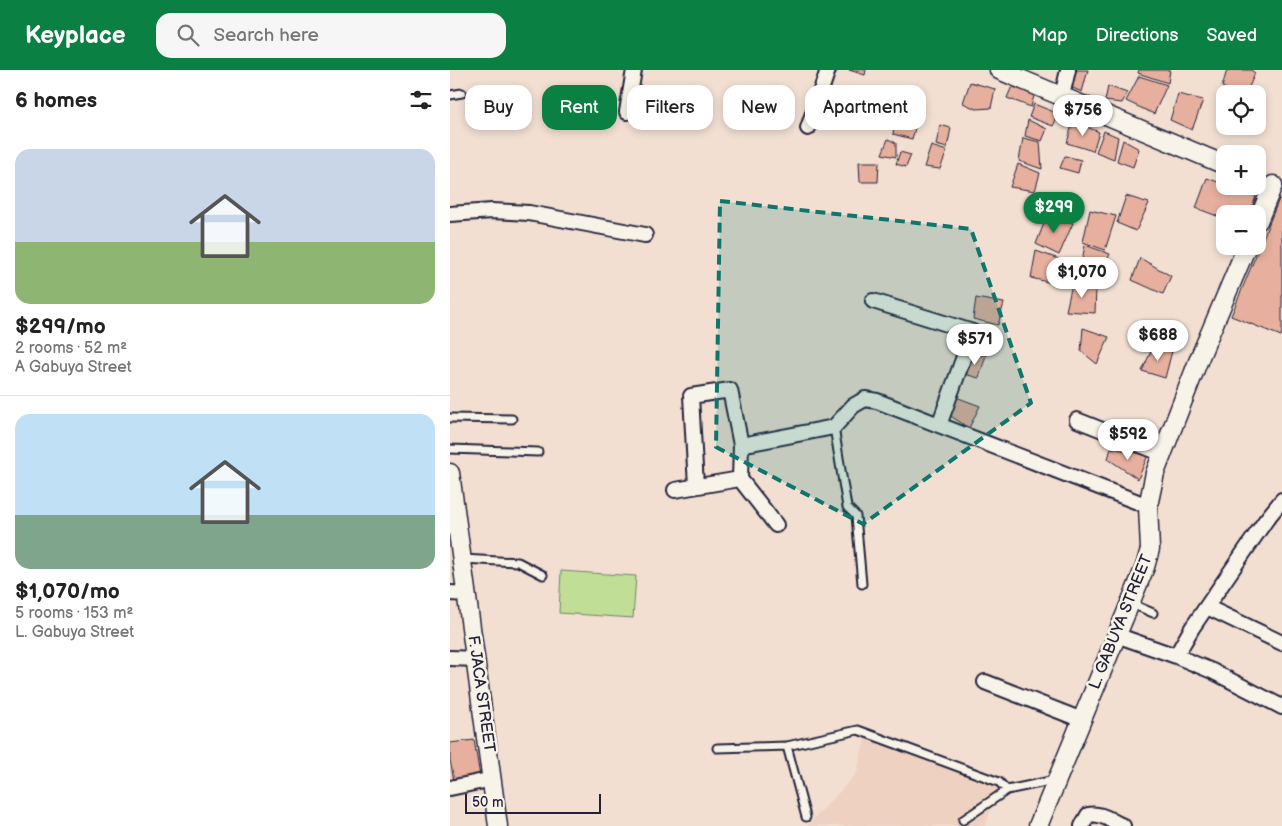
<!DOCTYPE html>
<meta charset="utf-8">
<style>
:root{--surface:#fff;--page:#f6f6f6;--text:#222;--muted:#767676;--line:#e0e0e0;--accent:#0b8043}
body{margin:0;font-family:"Balsamiq Sans",sans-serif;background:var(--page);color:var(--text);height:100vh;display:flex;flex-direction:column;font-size:19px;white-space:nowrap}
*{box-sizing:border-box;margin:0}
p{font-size:16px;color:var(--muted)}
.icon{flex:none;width:28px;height:28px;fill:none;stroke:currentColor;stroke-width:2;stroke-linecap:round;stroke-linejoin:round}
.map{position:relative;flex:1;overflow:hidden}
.sheet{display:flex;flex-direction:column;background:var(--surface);width:450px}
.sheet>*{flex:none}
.banner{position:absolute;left:15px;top:15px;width:475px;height:45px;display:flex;gap:10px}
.controls{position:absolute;left:766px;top:15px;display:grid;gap:10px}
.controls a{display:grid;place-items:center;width:50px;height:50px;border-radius:10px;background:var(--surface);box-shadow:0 2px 8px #0003;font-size:25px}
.scale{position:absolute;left:15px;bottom:12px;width:136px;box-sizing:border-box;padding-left:5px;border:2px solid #22223b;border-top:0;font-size:14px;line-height:18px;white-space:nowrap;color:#22223b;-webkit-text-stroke:4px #f7f3e8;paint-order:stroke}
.price{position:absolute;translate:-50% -42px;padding:0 11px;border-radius:18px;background:#fff;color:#222;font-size:16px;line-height:32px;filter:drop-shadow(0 1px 2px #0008)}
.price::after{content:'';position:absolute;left:50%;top:30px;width:15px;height:11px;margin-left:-8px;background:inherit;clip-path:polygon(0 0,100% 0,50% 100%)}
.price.selected{background:var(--accent);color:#fff}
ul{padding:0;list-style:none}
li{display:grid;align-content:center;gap:10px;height:265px;padding:0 15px}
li+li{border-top:1px solid var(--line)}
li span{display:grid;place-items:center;height:155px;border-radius:15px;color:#555}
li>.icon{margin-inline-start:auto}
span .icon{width:90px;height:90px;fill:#fffc;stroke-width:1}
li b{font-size:21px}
h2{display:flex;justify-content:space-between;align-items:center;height:60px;padding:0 15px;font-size:21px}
.pill{padding:0 18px;border-radius:15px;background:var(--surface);box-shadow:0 2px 8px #0003;font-size:18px;line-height:45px}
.pill.selected{background:var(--accent);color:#fff}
header{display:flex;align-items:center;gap:30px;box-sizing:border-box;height:70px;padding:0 25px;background:var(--accent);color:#fff}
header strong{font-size:24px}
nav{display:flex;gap:28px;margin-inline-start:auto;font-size:18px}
.search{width:350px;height:45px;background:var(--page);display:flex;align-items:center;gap:12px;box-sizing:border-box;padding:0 18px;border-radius:15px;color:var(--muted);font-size:19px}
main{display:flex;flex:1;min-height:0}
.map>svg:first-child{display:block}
</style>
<header>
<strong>Keyplace</strong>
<div class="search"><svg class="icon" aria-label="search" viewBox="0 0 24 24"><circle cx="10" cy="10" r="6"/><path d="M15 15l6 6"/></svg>Search here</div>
<nav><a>Map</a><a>Directions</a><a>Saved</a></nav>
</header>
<main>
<section class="sheet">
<h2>6 homes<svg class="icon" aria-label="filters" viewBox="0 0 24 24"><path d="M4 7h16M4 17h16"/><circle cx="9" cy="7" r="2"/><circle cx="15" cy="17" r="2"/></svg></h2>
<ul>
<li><span style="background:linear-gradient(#c9d6e8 60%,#8fb573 0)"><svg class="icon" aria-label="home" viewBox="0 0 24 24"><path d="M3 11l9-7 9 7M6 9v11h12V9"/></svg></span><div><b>$299/mo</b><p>2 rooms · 52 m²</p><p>A Gabuya Street</p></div></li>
<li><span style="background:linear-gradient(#bfe0f5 65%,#7fa58c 0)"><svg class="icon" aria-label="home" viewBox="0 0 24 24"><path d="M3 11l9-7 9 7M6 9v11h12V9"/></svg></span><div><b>$1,070/mo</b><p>5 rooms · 153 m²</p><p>L. Gabuya Street</p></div></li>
</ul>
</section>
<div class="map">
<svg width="832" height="756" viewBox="0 0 832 756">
<rect width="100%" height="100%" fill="#f2dfd2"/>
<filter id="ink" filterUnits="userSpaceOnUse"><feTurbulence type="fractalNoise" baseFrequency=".02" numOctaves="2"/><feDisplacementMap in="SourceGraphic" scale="10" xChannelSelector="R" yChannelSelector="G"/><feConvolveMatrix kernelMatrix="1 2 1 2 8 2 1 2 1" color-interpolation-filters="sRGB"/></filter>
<g filter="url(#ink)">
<!-- built -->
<path fill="#efd1c2" d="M415 668 549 717 535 756H357L407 703Z"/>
<!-- green -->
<path fill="#c1de96" stroke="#728068" d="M111 501 186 506 183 548 109 543Z"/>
<!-- building -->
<path fill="#e7af9d" stroke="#22223b" d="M399 0H416L415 5Z
M621 0H638L632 22 616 15Z
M689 0H720L718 13 688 3Z
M777 0H801L805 3 796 24H789L772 17Z
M689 6 717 15 704 44 676 31Z
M520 12 545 19 541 38 526 39 513 33Z
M562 16 585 22 581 37 557 28Z
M658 16 677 23 672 33 655 31Z
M728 24 753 30 742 60 720 50Z
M584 34 609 44 603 56 579 47Z
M446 44 467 51 462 69 443 64Z
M578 50 597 59 592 71 575 66Z
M623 51 649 62 643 81 617 73Z
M490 55 501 58 497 78 486 75Z
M654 61 668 67 664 89 646 82Z
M573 68 590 72 592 99 569 91Z
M438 69 446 73V87L432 84Z
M673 70 689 79 683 97 667 91Z
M481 76 497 81 490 99 474 97Z
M450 82 461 85 456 97 446 94Z
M615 86 631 90 628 103 610 98Z
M409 92H429L428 112H410Z
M568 94 590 103 585 121 560 117Z
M757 108 806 126 800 144H775V149L746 138Z
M676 126 699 133 686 161 667 153Z
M829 129 832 130V262L831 266 781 246Z
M640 140 666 146 655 180 633 172Z
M598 143 623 153 609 185 586 174Z
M635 175 660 184 652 202 631 197Z
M586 181 609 189 606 214 581 208Z
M690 188 721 206 713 224 682 210Z
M622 214 646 218 645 243 616 241Z
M526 228 554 233 548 255 523 249Z
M633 258 659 267 647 294 631 281Z
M703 277 722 281 715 308 692 301Z
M523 284 536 285 529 308 514 304Z
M506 327 530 336 519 358 499 345Z
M661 378 698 385 688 409 658 389Z
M24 670 30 706 4 711 0 690V673Z"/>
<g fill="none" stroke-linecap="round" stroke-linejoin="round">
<defs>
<path id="service" d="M0 25 12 23
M0 348 62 349
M384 357 397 437 406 446 412 514
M0 379 88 382
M13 489 68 492 93 505
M680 533 703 543
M337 676 356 747
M267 678 337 676 408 660 549 712 557 720
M513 750 557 720 605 710"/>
<path id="minor" d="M612 26 618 0
M177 42 184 0
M358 58 378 0
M0 144 42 141 79 143 195 165
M423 231 523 262 489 355
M627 350 713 384
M291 375 384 357 403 336 415 329 427 331 698 436
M246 416 241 326 280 320 291 375 290 409 326 455
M225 420 290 409
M0 523 17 524
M757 537 832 573
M666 565 726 586 762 601 832 637
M726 586 742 558 816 450 832 430
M0 588 26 589
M535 612 632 650
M0 718 43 709
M632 756 638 745C651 742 661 751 673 756"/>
<path id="tertiary" d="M549 0 775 95
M808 151 823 115
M0 403 48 756
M588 756 695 497 700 479 698 436 705 403 749 289 797 176"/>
</defs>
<!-- service casing -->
<use href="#service" stroke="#22223b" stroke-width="11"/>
<!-- minor casing -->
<use href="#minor" stroke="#22223b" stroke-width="18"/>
<!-- tertiary casing -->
<use href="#tertiary" stroke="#22223b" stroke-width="21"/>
<!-- service -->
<use href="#service" stroke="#f7f3e8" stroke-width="7"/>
<!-- minor -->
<use href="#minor" stroke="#f7f3e8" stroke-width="14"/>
<!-- tertiary -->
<use href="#tertiary" stroke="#f7f3e8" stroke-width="18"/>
</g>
</g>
<!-- marked area -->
<path fill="#0f766e" fill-opacity="0.2" stroke="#0f766e" stroke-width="4" stroke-dasharray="10 6" stroke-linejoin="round" d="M270 131 521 159 581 333 413 454 266 377Z"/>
<g text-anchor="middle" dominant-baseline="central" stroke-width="5" stroke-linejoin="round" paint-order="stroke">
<!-- street labels -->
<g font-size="16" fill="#22223b" stroke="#f7f3e8">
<text transform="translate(671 552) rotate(-68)">L. GABUYA STREET</text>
<text transform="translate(31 624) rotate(82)">F. JACA STREET</text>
</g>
</g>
</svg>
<div class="controls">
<a><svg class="icon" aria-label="locate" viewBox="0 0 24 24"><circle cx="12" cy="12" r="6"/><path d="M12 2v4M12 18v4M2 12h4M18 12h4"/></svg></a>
<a>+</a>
<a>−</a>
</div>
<div class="scale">50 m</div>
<b class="price" style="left:633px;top:67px">$756</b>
<b class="price selected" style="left:604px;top:164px">$299</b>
<b class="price" style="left:632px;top:229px">$1,070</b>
<b class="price" style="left:708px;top:292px">$688</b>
<b class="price" style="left:525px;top:296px">$571</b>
<b class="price" style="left:678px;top:391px">$592</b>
<div class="banner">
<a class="pill">Buy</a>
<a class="pill selected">Rent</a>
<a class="pill">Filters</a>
<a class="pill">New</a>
<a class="pill">Apartment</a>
</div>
</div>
</main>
